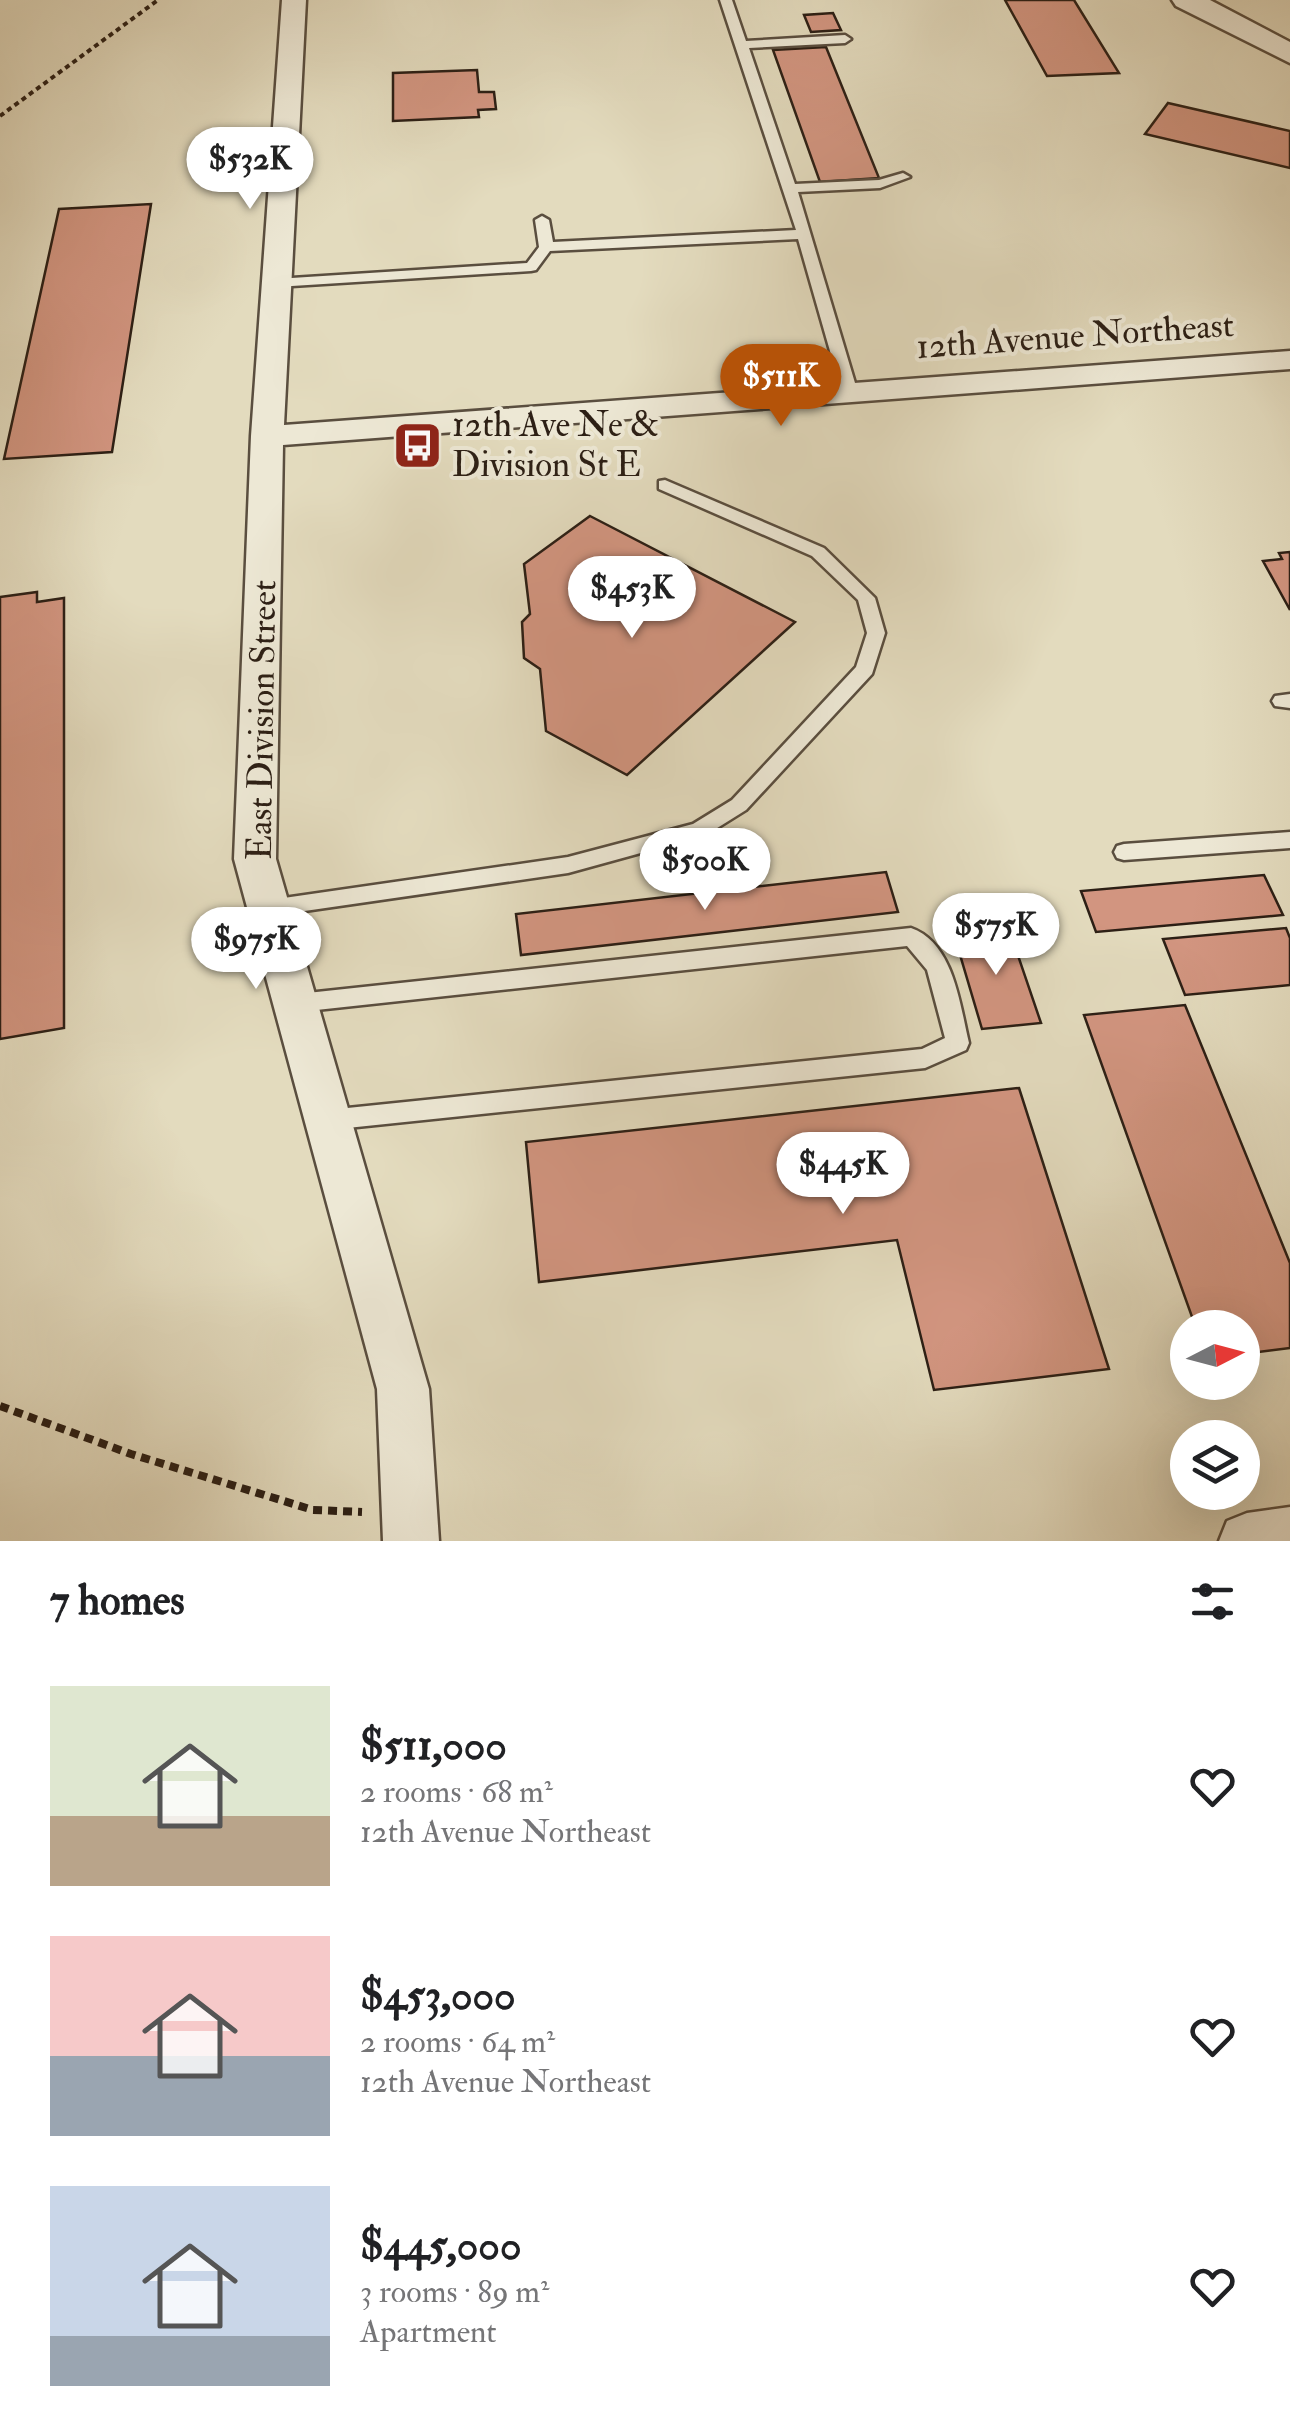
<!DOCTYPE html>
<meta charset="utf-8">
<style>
:root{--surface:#fff;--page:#f2f2f2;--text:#202124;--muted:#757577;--accent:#b45309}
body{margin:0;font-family:"IM FELL Double Pica",serif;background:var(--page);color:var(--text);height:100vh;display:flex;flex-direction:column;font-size:38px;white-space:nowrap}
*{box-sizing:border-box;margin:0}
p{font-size:32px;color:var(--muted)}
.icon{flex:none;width:55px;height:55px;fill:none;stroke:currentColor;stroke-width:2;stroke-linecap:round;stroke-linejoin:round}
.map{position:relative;height:1541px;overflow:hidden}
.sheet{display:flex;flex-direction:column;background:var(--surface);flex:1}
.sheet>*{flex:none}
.needle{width:65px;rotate:84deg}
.fabs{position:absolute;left:1170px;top:1310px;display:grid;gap:20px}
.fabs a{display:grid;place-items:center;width:90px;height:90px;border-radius:50%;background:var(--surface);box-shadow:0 10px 40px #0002;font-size:50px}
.price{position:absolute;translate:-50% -85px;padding:0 22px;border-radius:35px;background:#fff;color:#222;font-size:32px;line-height:65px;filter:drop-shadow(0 2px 5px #0008)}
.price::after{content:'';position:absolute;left:50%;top:60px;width:30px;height:22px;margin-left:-15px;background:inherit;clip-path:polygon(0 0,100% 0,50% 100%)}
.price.current{background:var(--accent);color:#fff}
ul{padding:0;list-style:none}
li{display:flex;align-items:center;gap:30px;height:250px;padding:0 50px}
li span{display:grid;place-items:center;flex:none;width:280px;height:200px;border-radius:0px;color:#555}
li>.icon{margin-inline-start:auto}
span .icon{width:120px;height:120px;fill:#fffc;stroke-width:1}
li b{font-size:42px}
h2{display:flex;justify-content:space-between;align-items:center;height:120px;padding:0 50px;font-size:42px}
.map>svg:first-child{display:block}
</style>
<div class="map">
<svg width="1290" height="1541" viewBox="0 0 1290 1541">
<rect width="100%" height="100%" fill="#e3dbbe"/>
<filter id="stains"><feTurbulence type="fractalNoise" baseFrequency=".002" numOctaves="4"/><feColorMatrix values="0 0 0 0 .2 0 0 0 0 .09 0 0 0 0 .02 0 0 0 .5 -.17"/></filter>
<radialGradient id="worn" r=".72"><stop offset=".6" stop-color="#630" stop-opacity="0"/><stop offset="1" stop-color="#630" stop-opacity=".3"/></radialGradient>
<!-- building -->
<path fill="#d29580" stroke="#2c1f15" stroke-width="2.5" d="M1005 0H1074L1119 73 1047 76Z
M833 13 841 30 811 32 804 15Z
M826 47 879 178 820 182 773 50Z
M477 70 479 92H494L496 109 478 110 479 117 393 121V73Z
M1168 103 1290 131V168L1145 134Z
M151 204 112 452 4 459 59 209Z
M590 516 795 622 627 775 546 731 540 669 524 658 522 622 530 614 524 564Z
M1290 552V610L1263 561 1282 559 1279 553Z
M37 592V602L64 598V1028L0 1039V597Z
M886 872 898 912 521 955 516 914Z
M1264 875 1283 915 1096 932 1081 891Z
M1008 926 1041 1023 982 1029 953 931Z
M1286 928 1290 938V985L1185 995 1163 939Z
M1185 1005 1290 1263V1348L1242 1354V1328H1196L1084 1015Z
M1019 1088 1109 1369 934 1390 897 1240 539 1282 526 1142Z"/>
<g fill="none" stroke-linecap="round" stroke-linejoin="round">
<defs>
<path id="service" d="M720 0H732L746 41 845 35 851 39 845 43 749 48 795 184 879 180 903 173 910 177 880 188 798 192 858 393 856 396H844L842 393 798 239 550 251 536 270 531 271 276 287 269 283 276 279 527 263 539 247 535 220 542 216 549 220 553 242 796 230Z
M665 480 824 548 875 598 885 633 872 674 746 810 706 835 568 873 270 916 262 914 259 908 262 902 270 900 568 857 693 824 732 800 856 667 867 633 858 600 812 556 659 489V481Z
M1290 694V708L1275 706 1272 701 1275 696Z
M1290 832V848L1124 860 1117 858 1114 852 1117 846 1124 844Z
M911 928C954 943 960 1006 969 1043L966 1050 925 1068 328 1130 320 1127 316 1120 320 1113 328 1110 922 1049 945 1038 927 970 907 946 298 1012 290 1009 287 1003 290 997 298 994Z"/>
<path id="minor" d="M282 0H306L284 425 1290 351V369L283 445 276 859 429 1389 439 1541H383L377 1389 234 859 251 436Z
M1290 1507V1541H1219L1227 1521 1247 1513Z"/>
<path id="tertiary" d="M1172 0H1210L1290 42V63L1176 6Z"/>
</defs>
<!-- service casing -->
<use href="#service" stroke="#5a4e3f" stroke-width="5"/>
<!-- minor casing -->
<use href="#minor" stroke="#5a4e3f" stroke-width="5"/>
<!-- tertiary casing -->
<use href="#tertiary" stroke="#5a4e3f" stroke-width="5"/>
<!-- path-far1 -->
<path stroke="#2c1f15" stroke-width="4" stroke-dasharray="5 4" stroke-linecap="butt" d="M0 116 158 0"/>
<!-- path -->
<path stroke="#2c1f15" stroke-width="8" stroke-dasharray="9 6" stroke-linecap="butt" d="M0 1406 131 1454 313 1510 362 1512"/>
<!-- service -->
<use href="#service" fill="#ede8d5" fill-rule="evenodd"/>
<!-- minor -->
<use href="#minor" fill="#ede8d5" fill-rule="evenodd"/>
<!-- tertiary -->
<use href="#tertiary" fill="#ede8d5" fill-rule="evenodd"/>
</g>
<!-- icons -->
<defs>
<symbol id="bus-square" viewBox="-11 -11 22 22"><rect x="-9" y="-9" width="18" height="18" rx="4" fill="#8f2418" stroke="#ede8d5"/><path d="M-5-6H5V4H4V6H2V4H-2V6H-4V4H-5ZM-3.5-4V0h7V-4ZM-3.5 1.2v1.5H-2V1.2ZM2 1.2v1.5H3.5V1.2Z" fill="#fff"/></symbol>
</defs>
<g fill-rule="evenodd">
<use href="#bus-square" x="390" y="418" width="55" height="55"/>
</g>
<g text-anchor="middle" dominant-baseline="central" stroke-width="8" stroke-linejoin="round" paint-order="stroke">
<!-- street labels -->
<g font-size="35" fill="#2c1f15" stroke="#ede8d5">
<text transform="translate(1075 336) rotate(-4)">12th Avenue Northeast</text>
<text transform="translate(262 720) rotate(-89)">East Division Street</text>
</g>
<!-- poi labels -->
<g font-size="35" fill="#2c1f15" stroke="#ede8d5" text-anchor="start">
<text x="452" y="425">12th Ave Ne &amp;<tspan x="452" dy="40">Division St E</tspan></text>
</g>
</g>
<rect width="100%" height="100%" filter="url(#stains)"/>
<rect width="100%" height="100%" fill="url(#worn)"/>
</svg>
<div class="fabs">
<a><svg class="needle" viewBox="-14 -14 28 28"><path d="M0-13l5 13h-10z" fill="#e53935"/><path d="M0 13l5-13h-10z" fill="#757577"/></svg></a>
<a><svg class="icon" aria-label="layers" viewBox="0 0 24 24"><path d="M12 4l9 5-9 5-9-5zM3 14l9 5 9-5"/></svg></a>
</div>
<b class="price" style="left:250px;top:212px">$532K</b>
<b class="price current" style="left:781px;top:429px">$511K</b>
<b class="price" style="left:632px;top:641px">$453K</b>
<b class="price" style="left:705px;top:913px">$500K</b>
<b class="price" style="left:996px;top:978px">$575K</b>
<b class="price" style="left:256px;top:992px">$975K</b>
<b class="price" style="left:843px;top:1217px">$445K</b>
</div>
<section class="sheet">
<h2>7 homes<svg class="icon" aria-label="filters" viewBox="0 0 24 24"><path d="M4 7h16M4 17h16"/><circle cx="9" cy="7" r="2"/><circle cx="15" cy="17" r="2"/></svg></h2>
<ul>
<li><span style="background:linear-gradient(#dfe7d0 65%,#b9a48a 0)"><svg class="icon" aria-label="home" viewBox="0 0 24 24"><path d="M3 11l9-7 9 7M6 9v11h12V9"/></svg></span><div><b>$511,000</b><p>2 rooms · 68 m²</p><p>12th Avenue Northeast</p></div><svg class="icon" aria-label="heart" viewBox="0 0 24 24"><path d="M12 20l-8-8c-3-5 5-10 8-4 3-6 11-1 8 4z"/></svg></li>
<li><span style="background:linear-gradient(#f6c9c9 60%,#9aa5b1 0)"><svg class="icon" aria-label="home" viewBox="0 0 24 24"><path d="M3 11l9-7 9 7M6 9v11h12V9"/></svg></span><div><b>$453,000</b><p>2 rooms · 64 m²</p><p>12th Avenue Northeast</p></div><svg class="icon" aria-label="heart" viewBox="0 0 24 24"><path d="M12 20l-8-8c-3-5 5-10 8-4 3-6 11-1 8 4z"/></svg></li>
<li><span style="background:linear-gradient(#c9d6e8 75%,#9aa5b1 0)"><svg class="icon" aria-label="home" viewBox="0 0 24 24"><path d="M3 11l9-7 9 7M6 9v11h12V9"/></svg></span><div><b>$445,000</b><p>3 rooms · 89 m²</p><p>Apartment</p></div><svg class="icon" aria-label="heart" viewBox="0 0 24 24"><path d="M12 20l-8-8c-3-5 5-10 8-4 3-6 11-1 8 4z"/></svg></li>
</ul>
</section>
